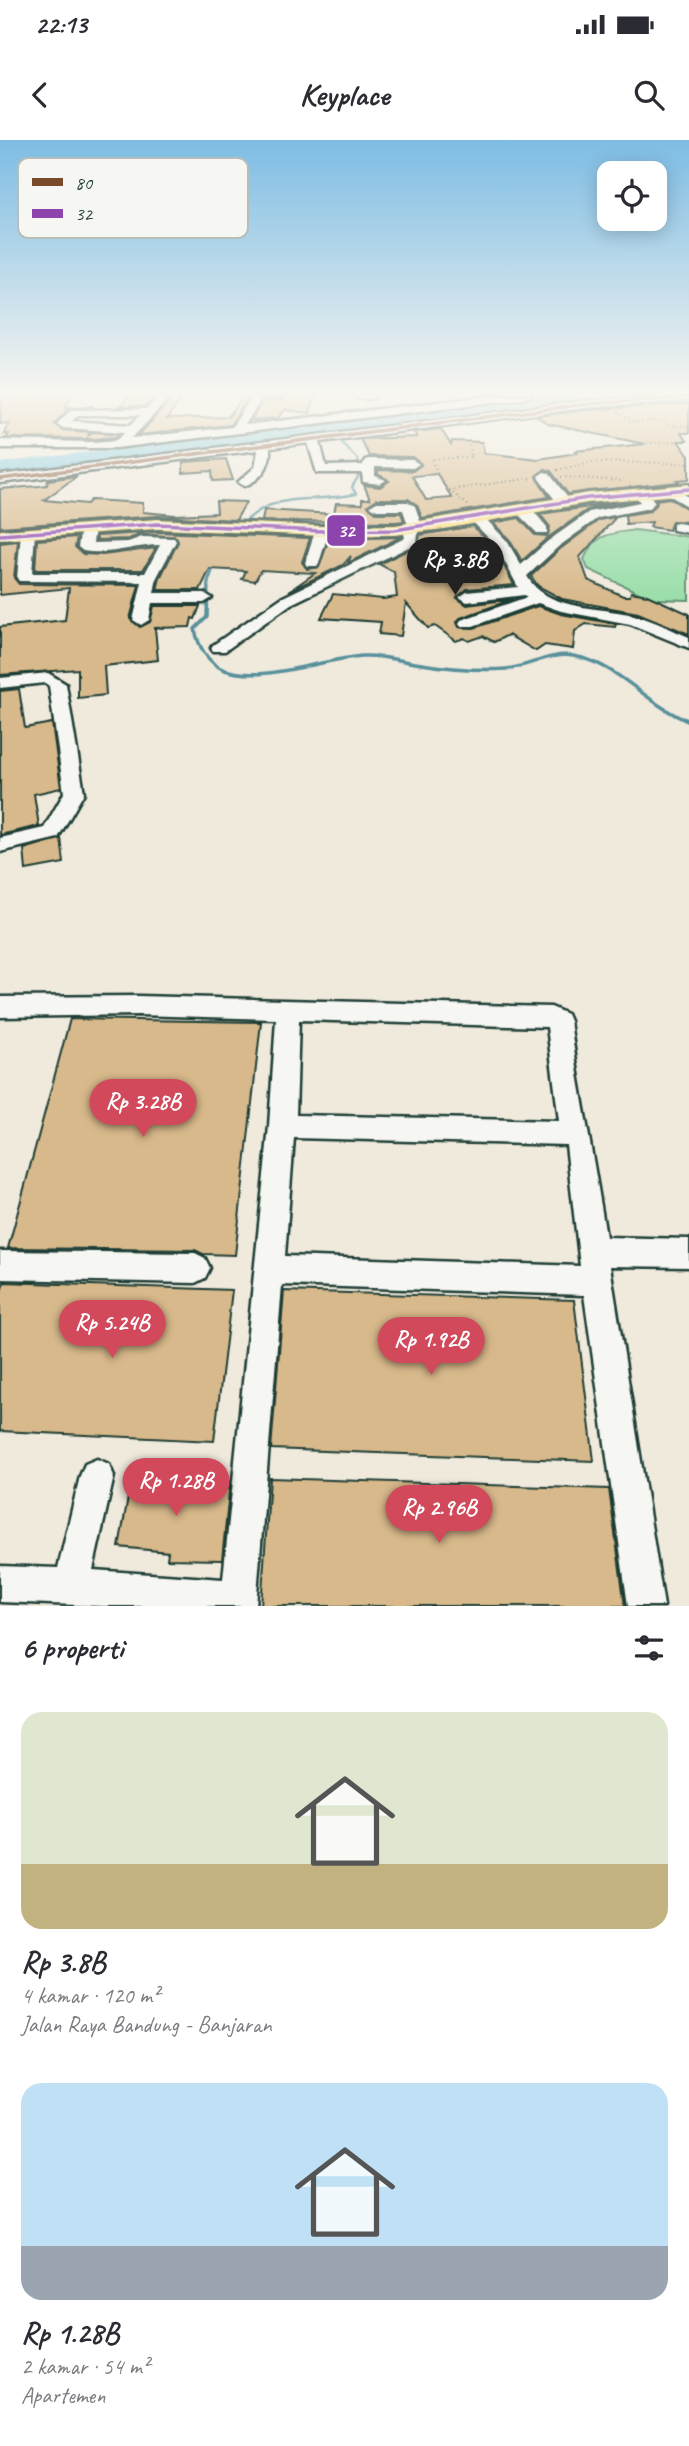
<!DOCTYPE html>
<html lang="id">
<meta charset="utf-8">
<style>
:root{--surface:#fff;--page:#f7f7f7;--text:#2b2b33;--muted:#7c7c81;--accent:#d1495b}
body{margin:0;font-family:Caveat,sans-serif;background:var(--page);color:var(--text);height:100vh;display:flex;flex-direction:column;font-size:26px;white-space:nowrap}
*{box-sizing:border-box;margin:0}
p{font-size:23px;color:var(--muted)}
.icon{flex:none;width:38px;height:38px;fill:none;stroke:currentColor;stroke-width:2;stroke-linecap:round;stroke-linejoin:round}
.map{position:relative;height:1466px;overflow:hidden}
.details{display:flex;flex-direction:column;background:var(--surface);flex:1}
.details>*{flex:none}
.controls{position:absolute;left:597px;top:21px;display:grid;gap:14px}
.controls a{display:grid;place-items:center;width:70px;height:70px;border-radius:14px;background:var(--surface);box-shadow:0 4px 18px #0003;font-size:35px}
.price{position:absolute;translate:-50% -60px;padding:0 16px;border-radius:24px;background:var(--accent);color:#fff;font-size:23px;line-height:46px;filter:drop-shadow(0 2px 4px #0008)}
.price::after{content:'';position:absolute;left:50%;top:42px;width:21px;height:16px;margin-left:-10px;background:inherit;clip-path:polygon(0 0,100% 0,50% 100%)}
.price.current{background:#222;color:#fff}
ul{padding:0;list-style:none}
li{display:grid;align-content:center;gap:14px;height:371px;padding:0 21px}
li span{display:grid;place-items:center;height:217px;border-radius:21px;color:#555}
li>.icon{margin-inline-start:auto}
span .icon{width:126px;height:126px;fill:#fffc;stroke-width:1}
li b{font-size:30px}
h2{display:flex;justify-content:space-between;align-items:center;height:84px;padding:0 21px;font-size:30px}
.status{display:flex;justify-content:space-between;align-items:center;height:49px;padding:0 35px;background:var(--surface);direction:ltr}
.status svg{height:19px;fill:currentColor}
header{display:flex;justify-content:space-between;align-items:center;height:91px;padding:0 21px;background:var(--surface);font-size:32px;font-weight:700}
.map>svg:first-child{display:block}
</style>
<div class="status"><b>22:13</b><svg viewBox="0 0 49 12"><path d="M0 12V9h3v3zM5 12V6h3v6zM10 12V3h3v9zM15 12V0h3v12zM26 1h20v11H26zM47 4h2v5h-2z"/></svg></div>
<header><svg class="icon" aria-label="back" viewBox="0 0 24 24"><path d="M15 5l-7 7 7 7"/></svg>Keyplace<svg class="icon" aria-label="search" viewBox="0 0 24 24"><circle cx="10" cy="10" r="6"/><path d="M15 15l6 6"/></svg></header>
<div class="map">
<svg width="689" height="1466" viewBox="0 0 689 1466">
<rect width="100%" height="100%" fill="#f0eadd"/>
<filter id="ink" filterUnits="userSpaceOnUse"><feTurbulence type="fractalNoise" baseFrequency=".0143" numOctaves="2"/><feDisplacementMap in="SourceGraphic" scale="14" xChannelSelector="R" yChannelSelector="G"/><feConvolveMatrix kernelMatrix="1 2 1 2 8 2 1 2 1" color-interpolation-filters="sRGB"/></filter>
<g filter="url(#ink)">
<!-- green -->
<path fill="#9adeaa" stroke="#5c8e6f" stroke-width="2" d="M635 390 689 397V460L652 459 588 429 584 419C596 393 609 394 635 390Z"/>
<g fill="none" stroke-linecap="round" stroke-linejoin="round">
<!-- stream-far2 -->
<path stroke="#58909b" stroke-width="2.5" d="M230 399C268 346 303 365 356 354L352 347 358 337V320L329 289"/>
<!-- stream-far1 -->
<path stroke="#58909b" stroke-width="3.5" d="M214 425 208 442 207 477 195 489C198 506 208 524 225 530 264 543 322 519 363 516 381 515 397 520 415 523 445 528 476 531 506 529 529 527 550 512 573 516 618 523 647 565 688 581"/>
<!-- stream -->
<path stroke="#58909b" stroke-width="4.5" d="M684 579 689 581"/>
<!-- river -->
<path fill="#7ec8df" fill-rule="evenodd" d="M558 255H602L595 259 0 333V323Z"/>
</g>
<!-- building -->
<path fill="#d8b98b" stroke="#1f3d34" stroke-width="2" fill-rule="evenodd" d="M43 255H71L66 267 94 266 69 268 54 284 62 290 89 292 88 296 92 292 119 294 116 297 93 299 6 298 9 294H3L10 283 0 284 2 258Z
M129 255H156L146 266 117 267 122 265Z
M175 255H184L167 279 228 277 245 255H250L230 285 139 295Z
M289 255H315L310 273 285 270 278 278 251 280 263 261H281Z
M689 264V293H681L686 301H678L689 316V339L677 340 679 342 568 354 551 331 545 329 536 337 549 357 422 378 417 365 408 359H377L368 365 377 373H401L404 381 395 382 262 381 264 370 334 374 336 363 362 364V359H370L364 345 380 347 389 341 378 334V330L413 331 421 325 413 317 369 316 360 299 417 297 414 292 441 289 451 305 452 301 482 302 484 313 538 319 577 313 575 311 645 304 548 284 536 276 588 270ZM437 334 452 358 426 360 412 336Z
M226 319 233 340 213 341 212 331 183 333V322Z
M77 336 44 360 87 364 91 360 143 363V372L175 375 217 373 216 361 246 362 236 380 157 376 0 387V349L39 346 47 345 48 340Z
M669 358 689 370V382L672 381 669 390 650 387 652 382 626 384 625 375 650 371 657 364 656 360Z
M624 362 587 370 546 399 522 421 509 399 493 383 519 378 535 395 547 396 550 387 540 374Z
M616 377 580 417 588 440 623 456H630L631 452 647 455 689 474V494L638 473 562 459 538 446 531 436 560 409 599 380Z
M473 386 487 400 448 409 444 416 455 422 497 412 514 445 467 449 457 458 467 465 513 459 460 478 457 482 459 487 474 488 538 466 561 474 616 484 615 487 586 484 575 491 573 509 545 505 536 511 508 495 494 502 483 496 469 501 464 498 456 501 435 486 428 488 406 463 401 496 379 494 381 482 321 478 333 454 383 459 397 457 394 432 379 424 418 405 420 395Z
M157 392 310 398 302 422 307 429 319 427 329 399 401 397 348 423 351 416 343 425 289 451 315 433 261 430 255 441 242 439 246 431 210 429 200 450H157L160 438 178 402 176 397 142 394 128 399 96 400 97 396Z
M77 397 75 407 83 414 103 415 156 408 143 430H35L37 400Z
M18 401 14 438 19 444 139 445 130 479 140 487 150 482 154 466H200L195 479 192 478 190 487 155 488 158 520 104 526 106 555 78 558V529L0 535V487L65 480 69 448 0 455V403Z
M19 549 25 588 52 583 61 648 34 654 39 686 0 695V551Z
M61 698 64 723 26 730 24 709Z
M70 879 261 882 235 1115 203 1114 195 1110 8 1108Z
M4 1142 232 1150 214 1301 0 1291V1155Z
M284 1151 574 1160 594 1321 271 1309Z
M132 1335 172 1338V1341L230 1342 222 1420 167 1419 168 1412 119 1407Z
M270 1338 609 1349 625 1466H261Z"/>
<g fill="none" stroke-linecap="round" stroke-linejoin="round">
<defs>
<path id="minor" d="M160 255H172L132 298 232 287 253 255H287L281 258H262L245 285 497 255H532L526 258 116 308H0V300L93 302 117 300 125 292 63 288 57 284 71 270 147 269ZM78 275H140L131 285 72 281Z
M354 255H377C372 260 359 260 354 255Z
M668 255H689V260L588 267 320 302 326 326 363 325 365 320 369 319 413 320 419 324 413 328 375 327V336L386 340 380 344 363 342 362 333H317L308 303 270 308C271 326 261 340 244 346L238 342 255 327 258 310 0 343V335L588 261Z
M544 332 549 333 571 362 569 365H559L539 339 538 336Z
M672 347 689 357V367L667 354V348Z
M646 349 653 353 651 357 655 362 650 368 598 378 558 407 527 436C547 472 602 466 637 476 655 481 672 490 689 497V508L630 484 561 471 538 463 473 486H461L459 483 461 480 527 457 524 455 467 462 459 457 467 452 518 447 498 409 454 419 447 415 449 412 492 402 472 381V375H482L507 401 521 425 548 401 589 372 640 362 637 358 641 350Z
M408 362 415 366 423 389 418 393 417 403 291 464 225 511H213L211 508 213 505 281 458 405 398 403 389 408 385 403 370H377L370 366 377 362Z
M524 365 529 366 547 387V393H537L519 375 517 369Z
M678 383 689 385V393L673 390V384Z
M88 384 95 388 93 403 128 402 142 397 174 398 176 401 157 437 154 453H204L212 458 204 463H152L149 480 141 485 133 480 142 442 19 441 17 438 21 393 28 389 35 393 32 433H145L160 405C134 405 109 416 83 411L78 407 81 388Z
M322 387 329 391 319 423 317 426H307L305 423 315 391Z
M48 533 66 544 84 653 58 698 0 712V698L44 688 64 653 49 546 45 543 0 548V538Z
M138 856 551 867 567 874 570 881C580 954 595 1024 606 1097L689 1099V1127L610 1126 664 1466H628L584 1155 282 1145 256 1466H101L0 1462V1426L58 1428 80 1336 85 1324 97 1319 109 1324 114 1336 93 1430 223 1439 269 986 276 879 138 875 0 877V857ZM299 880 547 887 559 981 296 975ZM294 998 566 1005 580 1126 285 1116Z
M0 1111 195 1113 205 1118 210 1128 205 1138 195 1143 0 1139Z"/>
<path id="major" d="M689 344V354L588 363 444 389 395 395 322 396 157 389 0 400V390L157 379 322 386 395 385 588 353Z"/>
</defs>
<!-- minor casing -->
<use href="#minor" stroke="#1f3d34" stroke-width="5"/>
<!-- major casing -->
<use href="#major" stroke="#1f3d34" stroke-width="6"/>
<!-- path -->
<path stroke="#1f3d34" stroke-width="2" stroke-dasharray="1 3.5" stroke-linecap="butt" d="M618 272 631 282 659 281 672 286H689
M468 301 472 317 431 319 444 346 469 366
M633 304 689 301
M688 323 689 314
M557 330 591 322 689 323
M561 337 624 341
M449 350 532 338"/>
<!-- minor -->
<use href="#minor" fill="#f6f6f2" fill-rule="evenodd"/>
<!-- major -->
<use href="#major" fill="#fedf80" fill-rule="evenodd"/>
<defs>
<path id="bus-1" d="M0 339 588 264 689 257"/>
<path id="bus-2" d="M0 395 157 384 322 391 395 390 588 358 689 349"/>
</defs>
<!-- bus-1 casing -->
<use href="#bus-1" stroke="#f6f6f2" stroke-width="7"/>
<!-- bus-2 casing -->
<use href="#bus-2" stroke="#f6f6f2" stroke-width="7"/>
<!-- bus-1 -->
<use href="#bus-1" stroke="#7a4b2a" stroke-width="3.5"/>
<!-- bus-2 -->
<use href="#bus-2" stroke="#8e44ad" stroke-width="3.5"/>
</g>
</g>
<!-- sky -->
<linearGradient id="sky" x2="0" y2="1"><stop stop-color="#7dbce4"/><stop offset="0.55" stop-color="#f8f6f0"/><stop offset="1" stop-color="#f8f6f0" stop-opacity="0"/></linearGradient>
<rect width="689" height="460" fill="url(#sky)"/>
<!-- legend -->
<rect x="18" y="18" width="230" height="80" rx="10" fill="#f6f6f2" stroke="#b6beb9" stroke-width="2"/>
<rect x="32" y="38" width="31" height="8" fill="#7a4b2a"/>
<rect x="32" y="69" width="31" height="9" fill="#8e44ad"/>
<g font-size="19" fill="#1f3d34">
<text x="75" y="49">80</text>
<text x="75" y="80">32</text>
</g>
<rect stroke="#f6f6f2" stroke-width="2.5" x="326" y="374" width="40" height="33" rx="7" fill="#8e44ad"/>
<g font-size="19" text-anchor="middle" font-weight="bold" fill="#fff">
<text x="346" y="397">32</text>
</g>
</svg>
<div class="controls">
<a><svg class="icon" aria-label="locate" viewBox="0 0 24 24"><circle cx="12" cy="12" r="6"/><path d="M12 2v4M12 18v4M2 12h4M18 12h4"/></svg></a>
</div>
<b class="price current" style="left:455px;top:457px">Rp 3.8B</b>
<b class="price" style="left:143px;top:999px">Rp 3.28B</b>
<b class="price" style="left:112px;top:1220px">Rp 5.24B</b>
<b class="price" style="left:431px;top:1237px">Rp 1.92B</b>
<b class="price" style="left:176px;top:1378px">Rp 1.28B</b>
<b class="price" style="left:439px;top:1405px">Rp 2.96B</b>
</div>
<section class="details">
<h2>6 properti<svg class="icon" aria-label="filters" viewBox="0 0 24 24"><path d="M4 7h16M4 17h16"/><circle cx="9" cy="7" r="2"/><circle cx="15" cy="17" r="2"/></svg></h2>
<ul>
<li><span style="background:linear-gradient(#dfe7d0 70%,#c2b280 0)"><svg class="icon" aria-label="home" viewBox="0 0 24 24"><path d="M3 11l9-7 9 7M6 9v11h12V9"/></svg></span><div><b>Rp 3.8B</b><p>4 kamar · 120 m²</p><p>Jalan Raya Bandung - Banjaran</p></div></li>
<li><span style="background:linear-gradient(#bfe0f5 75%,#9aa5b1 0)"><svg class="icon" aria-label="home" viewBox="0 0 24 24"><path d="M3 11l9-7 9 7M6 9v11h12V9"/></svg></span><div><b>Rp 1.28B</b><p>2 kamar · 54 m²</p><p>Apartemen</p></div></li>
</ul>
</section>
